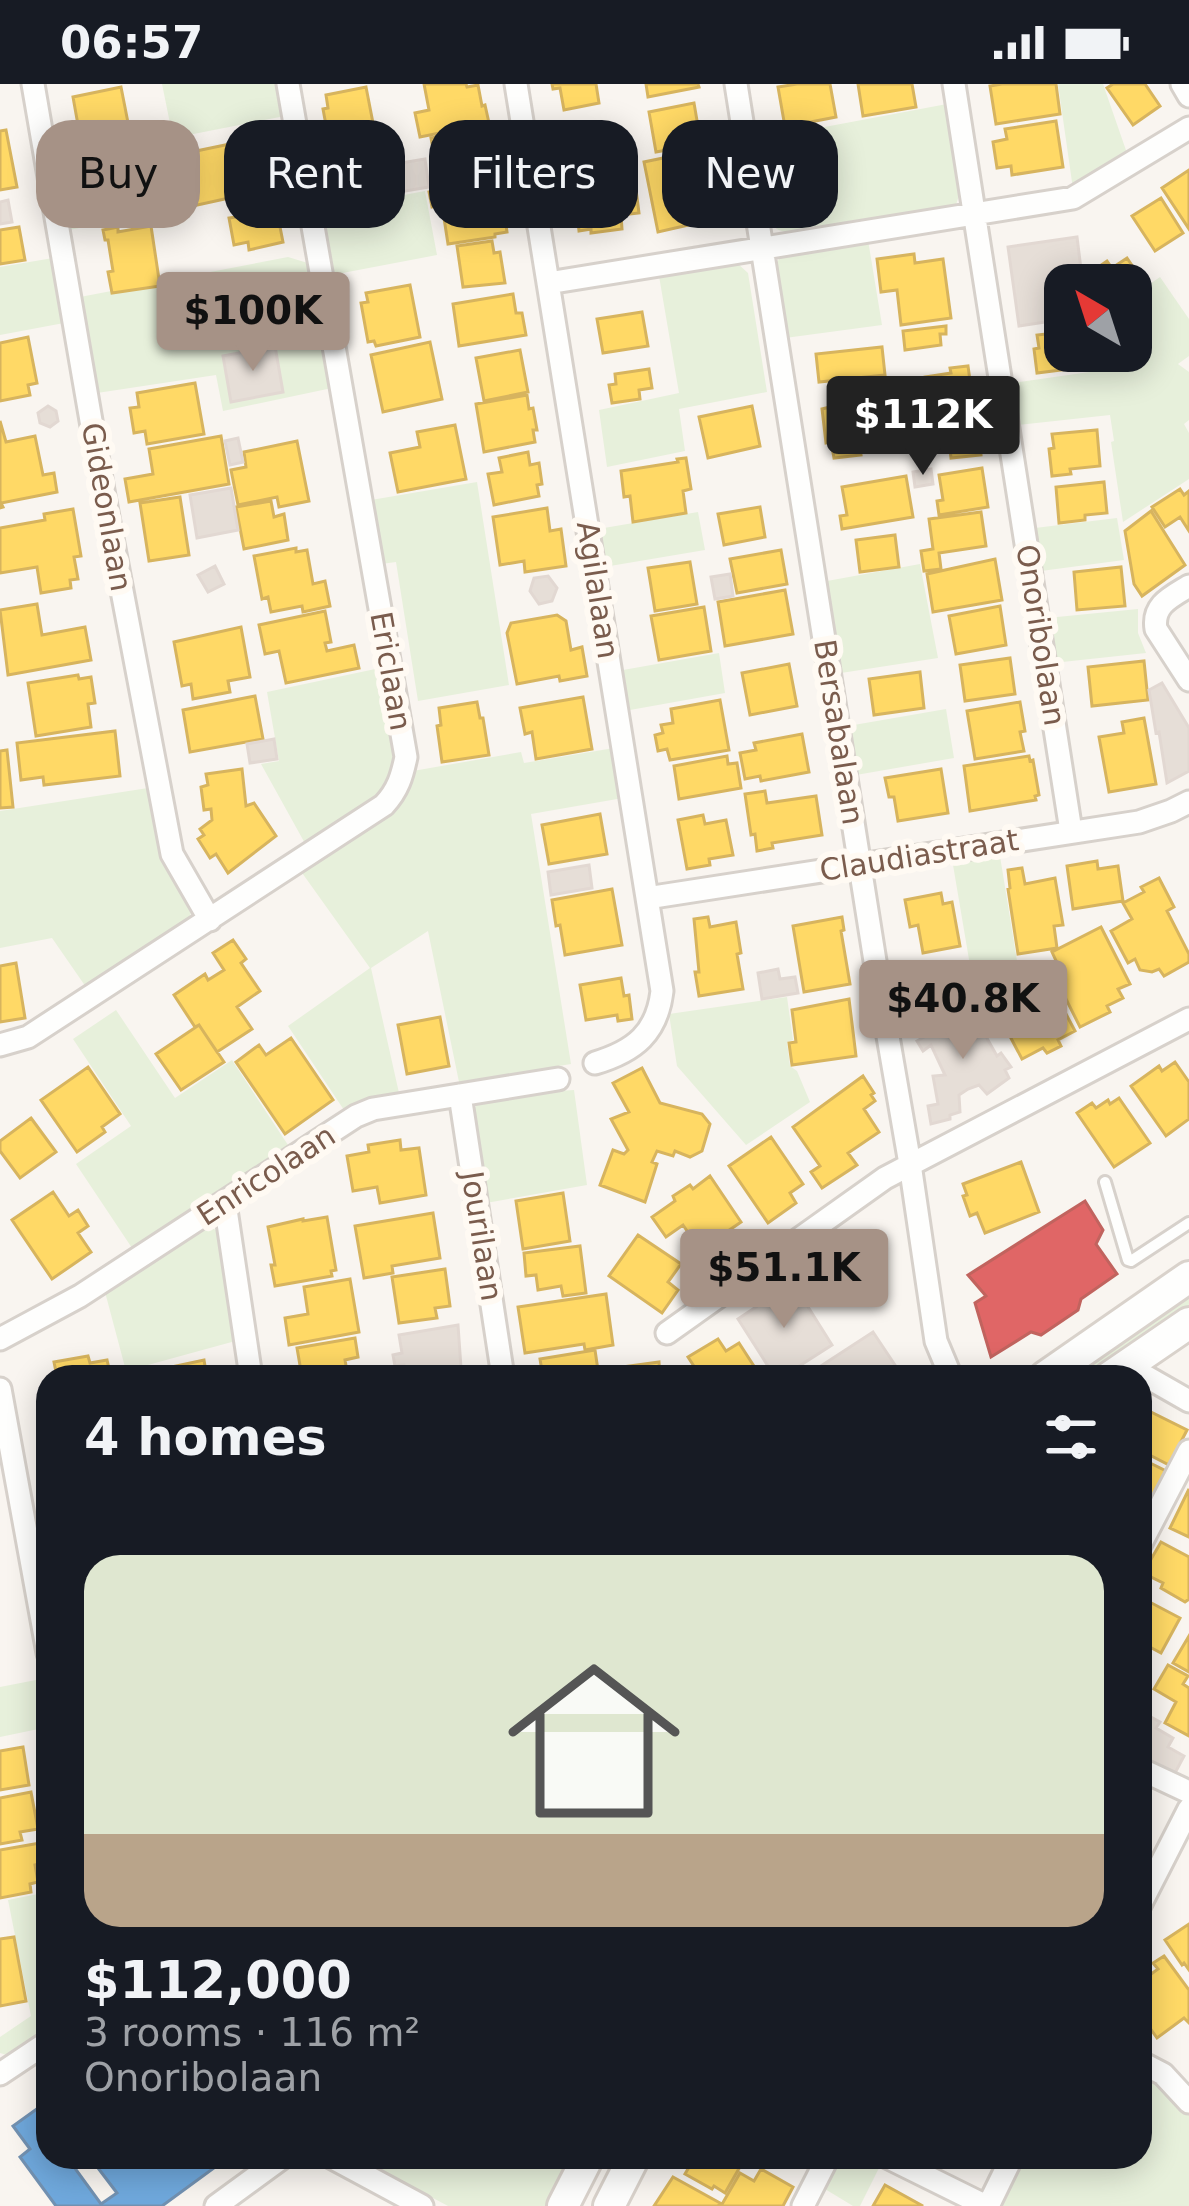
<!DOCTYPE html>
<meta charset="utf-8">
<style>
:root{--surface:#171b24;--page:#20242c;--text:#f1f3f6;--muted:#9ea1a6;--line:#363941;--accent:#a69286}
body{margin:0;font-family:"DejaVu Sans",sans-serif;background:var(--page);color:var(--text);height:100vh;display:flex;flex-direction:column;font-size:45px;white-space:nowrap}
*{box-sizing:border-box;margin:0}
p{font-size:39px;color:var(--muted)}
.icon{flex:none;width:66px;height:66px;fill:none;stroke:currentColor;stroke-width:2;stroke-linecap:round;stroke-linejoin:round}
.map{position:relative;flex:1;overflow:hidden}
.sheet{position:absolute;left:36px;top:1281px;width:1116px;height:804px;display:flex;flex-direction:column;background:var(--surface);border-radius:36px;box-shadow:0 6px 30px #0003}
.sheet>*{flex:none}
.hud{position:absolute;left:36px;top:36px;width:1119px;height:108px;display:flex;gap:24px}
.needle{width:78px;rotate:321deg}
.tools{position:absolute;left:1044px;top:180px;display:grid;gap:24px}
.tools a{display:grid;place-items:center;width:108px;height:108px;border-radius:24px;background:var(--surface);box-shadow:0 6px 30px #0003;font-size:60px}
.price{position:absolute;translate:-50% -102px;padding:0 27px;border-radius:12px;background:var(--accent);color:#111;font-size:39px;line-height:78px;filter:drop-shadow(0 3px 6px #0008)}
.price::after{content:'';position:absolute;left:50%;top:72px;width:36px;height:27px;margin-left:-18px;background:inherit;clip-path:polygon(0 0,100% 0,50% 100%)}
.price.selected{background:#222;color:#fff}
ul{padding:0;list-style:none}
li{display:grid;align-content:center;gap:24px;height:636px;padding:0 48px}
li+li{border-top:3px solid var(--line)}
li span{display:grid;place-items:center;height:372px;border-radius:36px;color:#555}
li>.icon{margin-inline-start:auto}
span .icon{width:216px;height:216px;fill:#fffc;stroke-width:1}
li b{font-size:51px}
h2{display:flex;justify-content:space-between;align-items:center;height:144px;padding:0 48px;font-size:51px}
.chip{padding:0 42px;border-radius:36px;background:var(--surface);box-shadow:0 6px 30px #0003;font-size:42px;line-height:108px}
.chip.selected{background:var(--accent);color:#111}
.status{display:flex;justify-content:space-between;align-items:center;height:84px;padding:0 60px;background:var(--surface);direction:ltr}
.status svg{height:33px;fill:currentColor}
.map>svg:first-child{display:block}
</style>
<div class="status"><b>06:57</b><svg viewBox="0 0 49 12"><path d="M0 12V9h3v3zM5 12V6h3v6zM10 12V3h3v9zM15 12V0h3v12zM26 1h20v11H26zM47 4h2v5h-2z"/></svg></div>
<div class="map">
<svg width="1189" height="2122" viewBox="0 0 1189 2122">
<rect width="100%" height="100%" fill="#f9f5f0"/>
<!-- green -->
<path fill="#e7f0db" d="M162 0H279L285 32 173 54Z
M1058 0H1103L1128 72 1073 105Z
M947 20 960 108 956 121 788 148C779 147 774 145 769 136L756 56Z
M170 56 183 124 69 146 56 77Z
M425 107 437 171 332 191 320 127Z
M868 156 882 241 785 254 775 181 782 171Z
M288 173 311 180 332 304 223 327 216 291 97 309 80 213Z
M53 174 64 239 0 251V183Z
M737 179 748 189 767 308 679 325 685 367 607 383 599 326 679 309 659 192Z
M1160 193 1189 235V272L1178 280 1189 288V336L1184 340 1189 349V395L1123 438 1111 358 1114 357 1110 331 1018 341 1013 299 1103 286 1101 267H1131V213Z
M477 398 509 601 418 617 396 478 381 480 371 416Z
M698 428 705 466 604 483 598 445Z
M1117 434 1124 476 1041 487 1035 444Z
M920 480 938 574 841 589 827 497Z
M1138 525V549L1146 569 1053 579 1047 534Z
M719 569 725 609 630 626 623 586Z
M380 584C389 630 412 684 372 721 355 738 327 750 307 763L261 680 279 677 267 608Z
M946 625 954 674 856 691 848 642Z
M614 664 623 714 531 730 571 980 459 998 428 847 371 884 399 1009 370 1016 346 1029 288 942 370 884 300 786 413 687 521 668 524 679Z
M148 704 161 769 186 815 191 829 186 840 88 906 52 854 0 864V727Z
M999 766 1018 883 975 911 952 775Z
M787 913 793 956 787 958 790 982 797 987 810 1018 746 1061 677 982 669 930Z
M116 926 175 1014 232 976 290 1064 134 1167 76 1080 131 1042 73 955Z
M574 1006 587 1101 486 1119 474 1029 476 1020 487 1012Z
M207 1141 219 1148 239 1256 126 1287 105 1208Z
M1189 1208V1230L1093 1293H1065Z
M41 1595 48 1643 0 1653V1603Z
M48 1808V1947L10 1972 0 1969V1953L31 1932 8 1816Z
M1140 1988 1161 2001 1189 2031V2122H998L1023 2073H1140Z
M356 2073H573L548 2122H448Z
M835 2073H868L880 2082 860 2122H853L820 2102Z"/>
<!-- homes -->
<path fill="#ffd966" stroke="#d7b45e" stroke-width="3" d="M424 0H466L467 3 478 1 482 22 485 21 489 39 420 53 415 29 429 26Z
M552 0H596L599 19 564 26 560 4 553 5Z
M646 0H698L699 3 648 13Z
M797 0H830L836 33 785 43 778 3Z
M858 0H912L916 23 863 32Z
M1002 0H1056L1060 30 996 40 990 2Z
M1113 0H1145L1160 22 1133 41 1107 4Z
M121 3 132 59 83 69 73 13Z
M366 3 373 39 352 43 353 47 328 52 323 25 328 24 326 11Z
M694 19 701 60 656 68 649 28Z
M1056 37 1063 83 1012 91 1011 82 997 84 993 58 1007 55 1005 45Z
M480 45 489 95 440 104 431 54Z
M6 46 17 103 0 106V47Z
M244 57 251 89 234 92 238 112 193 122 182 70Z
M706 65 715 111 692 115 697 139 658 148 644 78Z
M383 76 388 107 342 116 336 85Z
M615 81 616 109 636 106 639 129 621 131 622 145 591 149V145L579 147 577 128 584 127 580 85Z
M1189 86V145L1162 104Z
M451 104 453 114 489 108 492 129 504 127 507 148 495 150V153L448 160 442 121 432 123 429 108Z
M1161 114 1183 149 1155 167 1132 132Z
M269 120 273 139 279 138 283 158 249 166 248 158 234 161 229 134 243 132 241 126Z
M151 142 160 202 112 209 108 188 113 187 108 156H105L103 146 118 143V148Z
M19 143 25 176 0 180V146Z
M492 157 494 169 500 168 505 199 463 203 457 162Z
M914 170 915 179 943 175 951 234 901 241 897 206 881 208 877 175Z
M1127 174 1144 199 1131 208V201H1089L1084 193 1107 177 1112 184Z
M410 201 420 253 376 262 374 257 368 258 361 219 368 218 366 209Z
M513 210 516 229H522L526 251 459 262 453 220Z
M642 228 648 262 603 269 597 235Z
M946 242V250H940L941 261 905 266 903 247Z
M1065 248V267H1075L1077 284 1037 289 1034 265 1039 264 1037 251Z
M28 253 37 299 28 301 30 311 0 317V259Z
M430 258 442 315 383 328 371 271Z
M882 263 885 291 819 298 816 270Z
M520 266 528 308 484 317 476 274Z
M968 282 972 311H968L970 326 925 332 922 309 927 308 925 293 951 289 950 284Z
M649 285 652 304 639 306 640 315 612 319 609 301 616 300 615 290Z
M195 299 204 350 147 360 145 347 134 349 130 324 139 323 137 309Z
M873 306 878 342 875 343 878 363 860 365 861 371 834 374 831 358 826 359 822 325 830 323 829 312Z
M527 311 529 325 533 324 537 346H533L535 358 484 368 476 320Z
M752 322 760 362 708 374 699 333Z
M966 333 967 341 978 339 981 371 951 374 950 365 929 367 928 358 923 359 921 341 926 340 925 337Z
M0 337 6 358 35 352 43 391 54 389 57 408 1 419 3 423 0 424Z
M455 341 466 395 398 408 390 369 420 363 417 348Z
M1097 346 1100 382 1070 385 1071 390 1052 392 1049 365 1054 364 1052 350Z
M221 352 229 400 129 418 125 395 153 390 149 365Z
M297 357 309 417 279 423 277 413 238 421 231 386 246 383 244 368Z
M528 368 530 381 539 379 542 400 537 401 539 412 494 421 488 390 502 388 499 374Z
M686 374 691 405 683 407 686 429 633 438 630 412 624 413 621 387 678 378 677 375Z
M982 384 988 423 939 431 937 417 943 416 939 391Z
M906 392 913 433 842 445 840 432 847 431 842 403Z
M1104 398 1107 429 1085 431V436L1059 439 1056 403Z
M1180 405 1184 411 1189 407V447L1180 433 1165 443 1152 423Z
M180 413 189 471 149 477 140 419Z
M271 417 274 433 284 430 288 456 244 465 236 423Z
M760 423 765 453 724 461 718 430Z
M547 424 550 447 561 445 566 482 525 488 524 477 500 481 493 433Z
M73 425 81 472 74 473 78 495 70 496 71 504 41 509 37 483 0 489V444L45 436 44 430Z
M1151 427 1185 481 1142 512 1134 500 1125 447Z
M981 428 986 462 939 469 941 485 924 487 921 467 933 465 929 435Z
M895 451 899 483 860 488 856 456Z
M296 464V468L307 466 313 500 325 497 330 522 303 528 302 522 271 528 268 513 262 515 254 472Z
M781 466 787 500 737 509 730 475Z
M995 475 1002 516 933 528 927 490Z
M690 478 697 520 655 527 648 484Z
M1121 483 1125 522 1077 526 1074 488Z
M785 506 793 550 725 562 718 518Z
M37 520 42 551 85 543 91 576 8 591 0 526Z
M1000 522 1006 561 956 570 949 532Z
M704 523 711 567 659 576 651 532Z
M325 527 331 558 325 559 327 567 354 561 359 584 286 599 279 567 265 570 259 541Z
M557 531 566 537 571 566 582 563 587 592 560 597 559 592 517 600 507 549 511 539Z
M241 543 250 593 228 597 230 608 193 615 191 600 182 602 174 558Z
M1010 574 1015 610 965 617 960 581Z
M1144 577 1148 616 1092 622 1088 583Z
M789 580 797 622 750 631 742 589Z
M920 588 924 624 874 631 869 595Z
M78 591 79 595 91 593 95 619 88 620 91 643 36 652 28 599Z
M255 612 263 655 190 668 183 626Z
M583 613 592 665 536 675 532 648 525 650 520 624Z
M720 616 729 666 670 676 667 665 658 667 655 651 663 649 661 641 673 639 671 625Z
M477 618 480 634H483L489 671 442 678 437 642 441 641 439 624Z
M1020 618 1025 647 1020 648 1024 667 975 675 967 627Z
M1144 634 1156 700 1109 708 1099 653 1124 649 1122 638Z
M115 647 120 692 44 701 43 693 21 696 17 659Z
M802 650 809 688 761 697 760 692 745 695 740 669 756 666 754 659Z
M7 666 13 723 0 724V667Z
M727 672 728 680 737 679 741 704 679 715 674 682Z
M1029 672 1030 677 1033 676 1039 711 1035 712 1036 716 970 727 964 682Z
M242 685 246 722 254 719 276 752 228 789 216 770 210 774 198 755 204 751 200 745 212 736 211 725 204 726 201 703 208 701 206 690Z
M941 685 948 729 898 737 894 713H889L885 694Z
M765 707 767 719 816 712 822 751 772 759 773 764 757 767 755 750 751 751 745 710Z
M600 730 607 770 549 780 542 741Z
M703 731 705 740 726 736 733 771 709 775 710 781 687 785 678 736Z
M1097 777 1098 785 1118 782 1123 817 1073 825 1067 782Z
M1022 784 1025 800 1055 794 1063 841 1054 842 1057 864 1018 870 1008 805 1010 804 1008 786Z
M1159 794 1174 823 1167 827 1189 870V878L1164 892 1159 885 1152 888 1140 886 1135 875 1128 879 1111 847 1132 835 1123 819 1144 808 1141 803Z
M612 805 622 861 565 871 560 841 556 842 552 816Z
M941 809 943 820 952 818 960 862 923 869 918 841 910 843 905 816Z
M708 833 710 843 736 838 741 869 737 870 743 905 699 912 695 888H699L694 835Z
M842 833 844 846 841 847 850 900 804 908 793 842Z
M1101 843 1130 900 1118 905 1123 914 1107 922 1110 928 1080 943 1050 883 1057 879 1052 868Z
M233 856 246 875 241 879 260 907 237 923 252 945 217 968 199 941 195 943 174 911 205 890 208 896 224 886 213 869Z
M16 879 25 934 0 938V882Z
M958 881 961 915 922 920 921 885Z
M621 894 624 912 629 911 632 935 618 937 617 931 586 936 580 901Z
M1048 896 1075 947 1058 956 1061 962 1047 969 1043 964 1022 975 995 924Z
M849 915 856 972 792 981 789 959 796 958 792 926Z
M440 933 449 982 407 990 398 941Z
M199 941 224 978 181 1006 156 970Z
M291 954 333 1016 285 1050 236 978 259 961 266 971Z
M1175 978 1189 998V1035L1166 1052 1131 1002 1159 982 1162 987Z
M88 983 120 1030 102 1043 105 1048 77 1068 41 1016Z
M642 984 660 1019 702 1030 710 1040 702 1067 690 1073 675 1067 673 1072 657 1067 652 1078 657 1080 645 1118 600 1101 613 1066 624 1070 628 1066 611 1035 629 1028 613 999Z
M863 992 874 1009 871 1011 875 1017 864 1025 879 1048 848 1069 857 1081 822 1104 811 1088 820 1082 793 1043Z
M1119 1014 1150 1059 1114 1083 1077 1029 1092 1019 1096 1024 1108 1016 1110 1020Z
M31 1034 56 1068 20 1094 0 1067V1057Z
M771 1053 803 1100 790 1109 796 1119 768 1139 729 1082Z
M400 1056 401 1066 419 1064 426 1111 380 1119 377 1103 353 1107 347 1072 369 1068 368 1061Z
M1021 1078 1039 1128 985 1149 977 1129 970 1132 963 1112 967 1111 963 1100Z
M710 1092 741 1138 728 1147 734 1157 707 1176 683 1141 666 1153 652 1133 675 1117 673 1112 690 1101 693 1105Z
M53 1108 69 1132 78 1126 88 1142 78 1149 91 1168 52 1195 12 1136Z
M563 1109 570 1157 523 1165 516 1117Z
M433 1129 440 1174 392 1182 393 1189 364 1194 355 1142Z
M327 1133 336 1186 331 1187 332 1192 275 1202 271 1181H275L268 1143 303 1135V1137Z
M638 1151 681 1180 668 1198 678 1206 662 1229 609 1192Z
M580 1162 586 1209 563 1212 561 1202 538 1206 536 1191 526 1192 524 1169Z
M445 1185 450 1222 435 1224 437 1234 399 1239 392 1193Z
M350 1195 359 1248 289 1261 285 1234 308 1230 304 1203Z
M606 1210 613 1261 585 1266 584 1260 525 1269 518 1223Z
M355 1254 358 1273 345 1276 348 1293H302L297 1264Z
M718 1255 726 1267 739 1259 761 1293H701L688 1273Z
M595 1266 599 1293H543L540 1275Z
M88 1272 90 1279 107 1276 111 1293H57L54 1278Z
M204 1276 206 1288 213 1286 215 1293H154L153 1287Z
M659 1278 660 1293H623L622 1283Z
M1149 1327 1187 1346 1169 1381 1140 1366V1344Z
M1140 1374 1170 1389 1145 1436 1140 1433Z
M1189 1405V1453L1170 1444Z
M1161 1458 1189 1473V1515L1185 1518 1161 1504 1163 1499 1143 1489Z
M1142 1514 1180 1534 1161 1569 1148 1562 1149 1558 1140 1553Z
M1189 1552V1588L1173 1579Z
M1168 1581 1188 1592 1183 1600 1189 1604V1652L1165 1639 1176 1618 1154 1605Z
M23 1663 29 1701 0 1706V1667Z
M31 1708 38 1745 20 1748 22 1756 0 1760V1714Z
M40 1759 44 1779 35 1781 38 1798 30 1800 31 1808 0 1814V1766Z
M1189 1840V1886L1184 1879 1182 1881 1165 1856Z
M14 1853 26 1917 0 1922V1855Z
M1164 1872 1189 1906V1939L1184 1934 1157 1954 1140 1930V1907L1147 1902 1143 1896 1158 1885 1153 1879Z
M695 2073H727L741 2081 725 2109 714 2102 712 2105 685 2090Z
M761 2085 793 2103 783 2122H721L740 2089 754 2097Z
M673 2093 720 2119 718 2122H654Z
M885 2101 923 2122H873Z"/>
<!-- shops -->
<path fill="#e06666" stroke="#c1635e" stroke-width="3" d="M1085 1117 1103 1146 1096 1160 1117 1190 1081 1215 1078 1226 1041 1251 1031 1248 991 1273 975 1219 986 1212 968 1191Z"/>
<!-- schools -->
<path fill="#6fa8dc" stroke="#7291b1" stroke-width="3" d="M48 2017V2073H88L74 2083 101 2120 117 2109 98 2084 113 2073H163L164 2075 168 2073H212L218 2081 162 2122H56L20 2073 30 2065 13 2042Z"/>
<!-- building -->
<path fill="#e6ded7" stroke="#e2d8d2" stroke-width="3" d="M425 75 429 103 393 109 389 81Z
M8 116 12 138 0 140V118Z
M1077 153 1083 201H1065V235L1019 242 1008 163Z
M275 262 283 308 231 318 223 272Z
M1079 267H1096L1098 284 1081 286Z
M48 322 56 327 58 337 50 343 40 339 38 329Z
M238 354 243 378 230 381 225 357Z
M931 385 933 400 915 403 913 388Z
M231 404 238 446 197 454 190 411Z
M215 482 224 500 208 508 198 491Z
M730 490 733 512 715 515 711 493Z
M548 492 557 504 552 517 539 520 530 507 534 494Z
M1162 599 1189 644V687L1167 699 1159 648 1156 649 1149 606Z
M274 655 277 675 250 679 247 660Z
M589 781 592 804 551 811 548 788Z
M778 885 780 895 795 893 798 909 762 915 758 889Z
M976 917 988 936 980 942 997 972 1001 969 1011 983 1005 986 1009 994 987 1010 979 1001 968 1005 959 1011 960 1028 950 1031V1035L931 1040 928 1022 938 1020 933 992 945 991 931 961 923 967 917 957 970 927 968 923Z
M793 1199 832 1261 782 1293H775L738 1235 756 1223 751 1215 762 1208 766 1216Z
M458 1241 461 1284 406 1292 404 1281 395 1282 393 1271 402 1269 399 1251Z
M873 1248 895 1281 892 1283 898 1293H804Z
M1140 1627 1160 1638 1156 1644 1173 1654 1168 1663 1184 1672 1174 1691 1140 1672Z"/>
<g fill="none" stroke-linecap="round" stroke-linejoin="round">
<defs>
<path id="service" d="M1105 1098 1128 1176 1131 1177 1189 1139"/>
<path id="minor" d="M33 0 104 412 172 770 210 836
M516 0 662 907C657 949 635 967 595 979
M736 0 875 877 910 1080 936 1257 951 1293
M954 0 1071 747
M1182 0 1189 12
M548 199 1073 114 1189 44
M1189 502C1171 513 1152 521 1156 545L1189 596
M647 814 1139 738 1171 727 1189 718
M0 961 28 953 384 721C398 706 402 692 406 673L288 0
M460 1011 503 1293
M225 1119 251 1293
M667 1249 885 1094 1189 935
M0 1255 80 1212 356 1032 373 1025 558 995
M1126 1281 1189 1317
M0 1305 48 1569
M1140 1461 1189 1367
M1140 1685 1189 1708
M1140 1821 1189 1725
M1140 1978 1163 1990 1189 2018
M0 1990 48 1958
M331 2073 422 2122
M887 2073 986 2122
M216 2122 283 2073
M803 2122 828 2073
M988 2122 1012 2073"/>
<path id="secondary" d="M1045 1293 1189 1193
M1110 1293 1189 1239
M563 2122 588 2073
M609 2122 634 2073"/>
</defs>
<!-- service casing -->
<use href="#service" stroke="#d7d1cb" stroke-width="16"/>
<!-- minor casing -->
<use href="#minor" stroke="#d7d1cb" stroke-width="27"/>
<!-- secondary casing -->
<use href="#secondary" stroke="#d9d2cb" stroke-width="36"/>
<!-- service -->
<use href="#service" stroke="#fefefd" stroke-width="10"/>
<!-- minor -->
<use href="#minor" stroke="#fefefd" stroke-width="21"/>
<!-- secondary -->
<use href="#secondary" stroke="#fefefd" stroke-width="30"/>
</g>
<g text-anchor="middle" dominant-baseline="central" stroke-width="12" stroke-linejoin="round" paint-order="stroke">
<!-- street labels -->
<g font-size="30" fill="#7a5c4d" stroke="#fffaf3">
<text transform="translate(107 423) rotate(80)">Gideonlaan</text>
<text transform="translate(598 506) rotate(81)">Agilalaan</text>
<text transform="translate(1041 551) rotate(81)">Onoribolaan</text>
<text transform="translate(391 587) rotate(80)">Ericlaan</text>
<text transform="translate(839 648) rotate(81)">Bersabalaan</text>
<text transform="translate(919 771) rotate(-9)">Claudiastraat</text>
<text transform="translate(266 1091) rotate(-33)">Enricolaan</text>
<text transform="translate(482 1152) rotate(81)">Jourilaan</text>
</g>
</g>
</svg>
<div class="tools">
<a><svg class="needle" viewBox="-14 -14 28 28"><path d="M0-13l5 13h-10z" fill="#e53935"/><path d="M0 13l5-13h-10z" fill="#9ea1a6"/></svg></a>
</div>
<b class="price" style="left:253px;top:290px">$100K</b>
<b class="price selected" style="left:923px;top:394px">$112K</b>
<b class="price" style="left:963px;top:978px">$40.8K</b>
<b class="price" style="left:784px;top:1247px">$51.1K</b>
<div class="hud">
<a class="chip selected">Buy</a>
<a class="chip">Rent</a>
<a class="chip">Filters</a>
<a class="chip">New</a>
</div>
<section class="sheet">
<h2>4 homes<svg class="icon" aria-label="filters" viewBox="0 0 24 24"><path d="M4 7h16M4 17h16"/><circle cx="9" cy="7" r="2"/><circle cx="15" cy="17" r="2"/></svg></h2>
<ul>
<li><span style="background:linear-gradient(#dfe7d0 75%,#b9a48a 0)"><svg class="icon" aria-label="home" viewBox="0 0 24 24"><path d="M3 11l9-7 9 7M6 9v11h12V9"/></svg></span><div><b>$112,000</b><p>3 rooms · 116 m²</p><p>Onoribolaan</p></div></li>
</ul>
</section>
</div>
